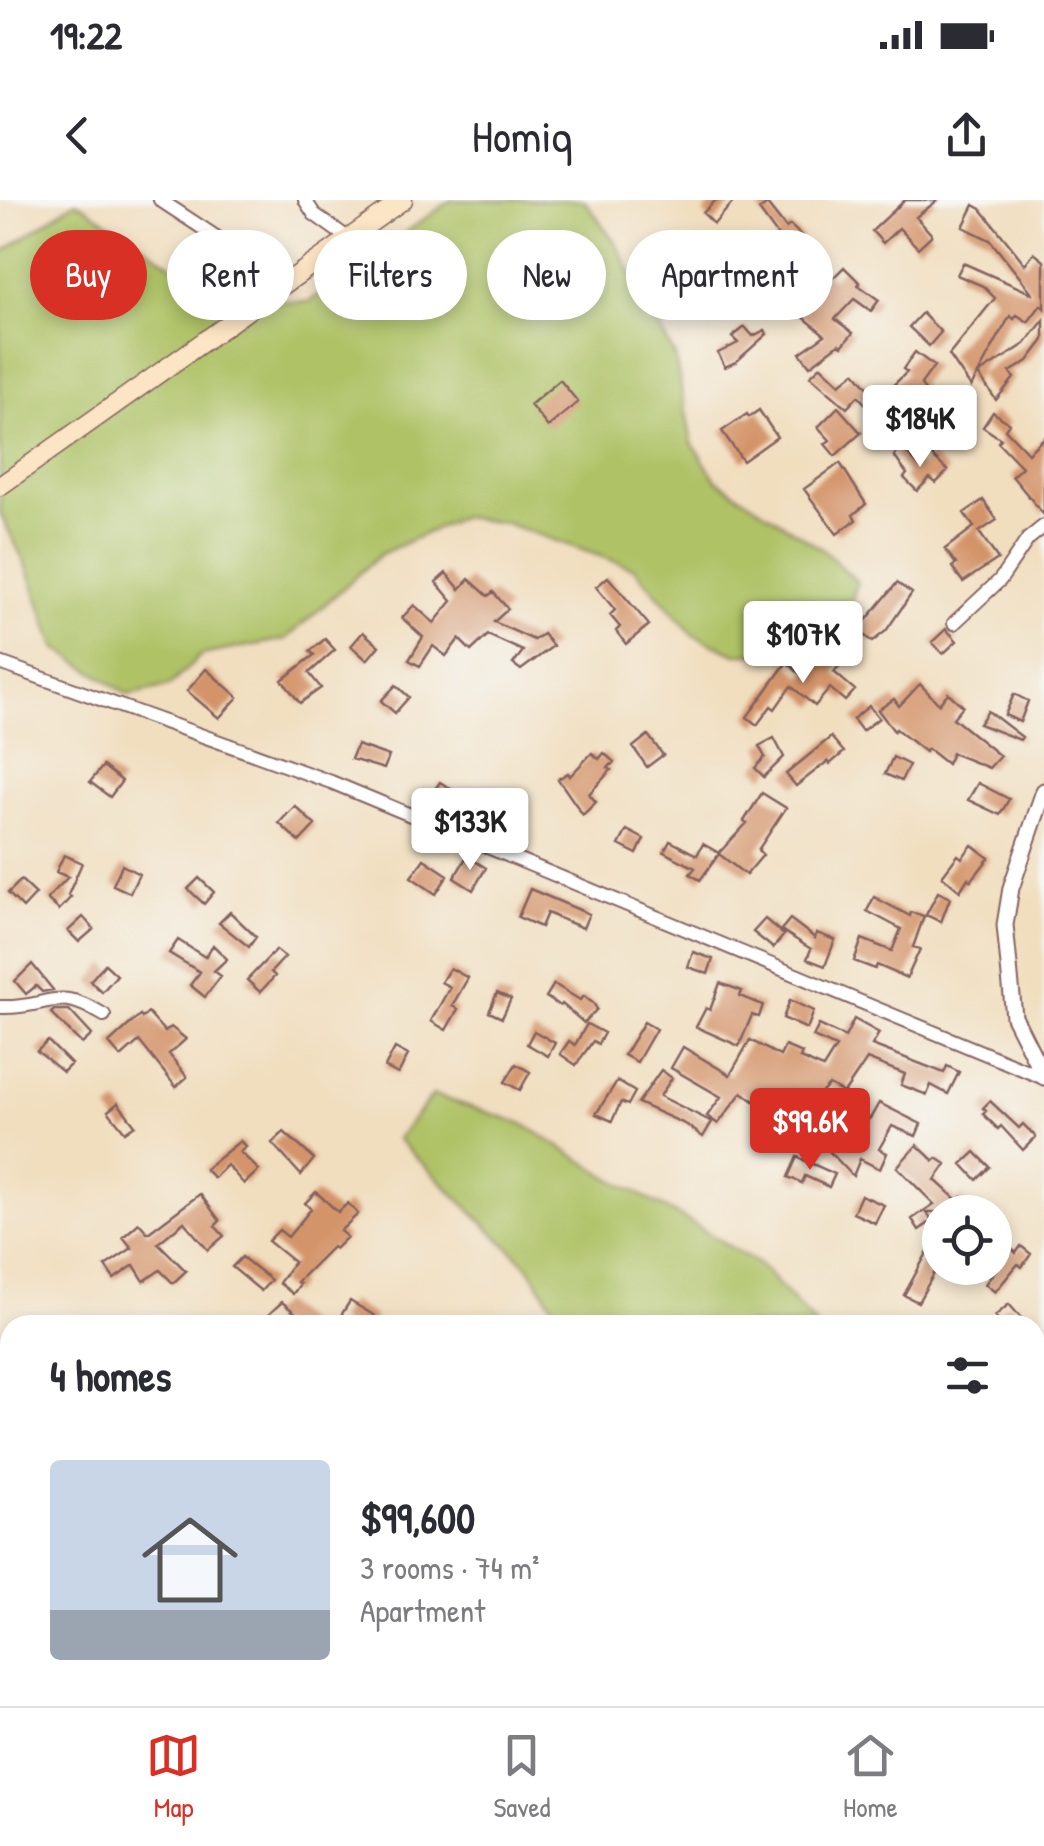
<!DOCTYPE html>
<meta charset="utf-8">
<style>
:root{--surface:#fff;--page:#f2f2f3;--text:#2b2b33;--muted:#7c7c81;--line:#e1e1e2;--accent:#d93025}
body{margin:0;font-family:"Patrick Hand",sans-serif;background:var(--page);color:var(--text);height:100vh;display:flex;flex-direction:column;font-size:38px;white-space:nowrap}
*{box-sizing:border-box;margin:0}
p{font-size:32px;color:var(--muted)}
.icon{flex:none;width:55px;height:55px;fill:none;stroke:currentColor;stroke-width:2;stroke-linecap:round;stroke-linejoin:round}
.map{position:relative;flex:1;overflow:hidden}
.panel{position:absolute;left:0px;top:1115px;width:1045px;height:392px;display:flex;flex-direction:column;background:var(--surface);border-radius:30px 30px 0 0;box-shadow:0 5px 15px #0003}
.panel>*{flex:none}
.hud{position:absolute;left:30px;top:30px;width:985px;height:90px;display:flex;gap:20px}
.tools{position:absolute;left:922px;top:995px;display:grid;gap:20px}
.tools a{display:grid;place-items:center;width:90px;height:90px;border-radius:50%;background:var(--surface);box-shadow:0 5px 15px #0003;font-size:50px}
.price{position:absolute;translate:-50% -85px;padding:0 22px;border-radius:10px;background:#fff;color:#222;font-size:32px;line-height:65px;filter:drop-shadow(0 2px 5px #0008)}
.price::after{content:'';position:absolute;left:50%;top:60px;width:30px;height:22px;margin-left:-15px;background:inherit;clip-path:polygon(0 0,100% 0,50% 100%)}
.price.on{background:var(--accent);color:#fff}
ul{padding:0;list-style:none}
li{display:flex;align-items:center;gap:30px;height:250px;padding:0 50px}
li+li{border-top:2px solid var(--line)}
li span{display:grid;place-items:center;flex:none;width:280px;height:200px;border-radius:10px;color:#555}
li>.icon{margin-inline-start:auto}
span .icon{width:120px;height:120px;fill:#fffc;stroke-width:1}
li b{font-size:42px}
h2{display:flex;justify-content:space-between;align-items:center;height:120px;padding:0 50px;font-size:42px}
.chip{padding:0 35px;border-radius:45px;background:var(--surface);box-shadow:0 5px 15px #0003;font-size:35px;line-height:90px}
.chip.on{background:var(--accent);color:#fff}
.status{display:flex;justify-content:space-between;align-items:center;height:70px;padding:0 50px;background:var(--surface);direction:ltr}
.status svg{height:28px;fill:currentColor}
header{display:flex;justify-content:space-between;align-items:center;height:130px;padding:0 50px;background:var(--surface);font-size:45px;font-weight:600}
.menu{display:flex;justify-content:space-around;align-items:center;height:140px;border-top:2px solid var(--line);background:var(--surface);font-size:28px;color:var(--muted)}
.menu a{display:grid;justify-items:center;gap:5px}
.menu .on{color:var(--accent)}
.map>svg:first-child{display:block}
</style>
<div class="status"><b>19:22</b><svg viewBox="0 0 49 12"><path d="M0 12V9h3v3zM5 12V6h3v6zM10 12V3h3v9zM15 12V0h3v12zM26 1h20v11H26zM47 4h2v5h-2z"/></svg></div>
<header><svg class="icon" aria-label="back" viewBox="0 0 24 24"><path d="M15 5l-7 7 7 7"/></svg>Homiq<svg class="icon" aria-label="share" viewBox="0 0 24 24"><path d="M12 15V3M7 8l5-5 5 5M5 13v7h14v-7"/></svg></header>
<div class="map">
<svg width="1044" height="1506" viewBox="0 0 1044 1506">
<rect width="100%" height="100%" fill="#f6f6f2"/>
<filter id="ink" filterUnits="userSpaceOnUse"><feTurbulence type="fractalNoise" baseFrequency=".01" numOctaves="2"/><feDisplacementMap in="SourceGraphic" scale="20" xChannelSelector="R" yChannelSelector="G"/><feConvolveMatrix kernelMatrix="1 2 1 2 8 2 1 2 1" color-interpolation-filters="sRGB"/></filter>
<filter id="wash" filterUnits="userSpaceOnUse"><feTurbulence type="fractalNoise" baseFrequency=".0048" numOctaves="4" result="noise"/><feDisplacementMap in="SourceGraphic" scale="40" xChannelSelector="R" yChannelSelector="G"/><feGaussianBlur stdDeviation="2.25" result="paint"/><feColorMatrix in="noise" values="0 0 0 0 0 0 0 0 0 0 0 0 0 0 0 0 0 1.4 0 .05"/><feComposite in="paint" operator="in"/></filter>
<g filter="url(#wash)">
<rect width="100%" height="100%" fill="#f1debf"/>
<!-- green -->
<path fill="#afc266" stroke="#7c7048" stroke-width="2.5" d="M451 0H584L615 42 675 157 692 243 716 280 826 352 857 382 851 405 821 436 780 454H736L693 435 634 368 505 323 461 317 381 354 286 439 201 455 169 486 128 495 55 447 27 367 0 313V54L76 1 181 71 266 101 309 102Z
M433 895 521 923 610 978 692 1023 761 1066 816 1125H565L528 1066 397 939Z
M1035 1380 1044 1386V1506H899L903 1498H1035Z"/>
<g id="blocks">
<!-- building -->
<path fill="#d4946b" d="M716 0H735L714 24 703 13Z
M905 0H938L916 17 932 35 918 48 899 28 883 43 872 31Z
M767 4 786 28 790 25 803 37 765 72 757 64 777 44 774 40 778 36 759 10Z
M974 5 981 9 1025 64 1034 53 1044 61V108L1041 105 1028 122 1017 115 1014 119 1010 116 978 174 1025 144 1044 120V140L1028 161 1010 172 1014 178 996 200 978 174 971 187 949 155 995 98 983 86 957 75 963 63 1033 94 990 40 963 27Z
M674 40 689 60 677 69 661 50Z
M818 63 832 79 844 67 860 83 858 85 879 100 871 111 854 99 835 119 853 133 842 146 839 144 810 166 800 153 825 135 767 87 750 100 743 91 774 68 793 85Z
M922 113 941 132 929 146 909 127Z
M745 127 753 136 765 130 767 134 736 162 725 167 718 153 738 143 732 137Z
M915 152 934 166 921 184 933 206 924 211 947 230 936 243 882 196 907 172 903 169Z
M821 166 840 184 855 172 870 190 874 187 889 203 876 215 858 196 847 208 810 176Z
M560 180 578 202 548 227 530 205Z
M838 207 861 233 835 256 825 244 830 240 818 227Z
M759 210 777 237 743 261 722 231 747 214 749 217Z
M993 212 1009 223 1005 229 1028 253 1044 238V315L1012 276 1022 267 998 242 1001 239 983 227Z
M902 248 920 267 931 255 948 271 936 283 930 278 917 291 904 278 907 274 894 256Z
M840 263 866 304 853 315 856 320 837 334 804 289Z
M983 300 997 320 979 332 998 359 963 382 952 367 956 364 945 349 974 327 964 313Z
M446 373 460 389 469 379 488 396 493 392 508 409 494 422 534 440 543 434 553 446 521 470 513 464 523 451 488 435 471 451 459 439 446 456 433 446 420 466 409 460 423 437 402 418 414 405 434 423 452 401 436 382Z
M608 377 649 425 626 444 616 431 620 427 610 415 615 410 596 387Z
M897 383 912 393 886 431 872 442 858 430Z
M946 429 957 441 943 454 932 442Z
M363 432 379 446 367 460 351 446Z
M325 439 335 450 309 473 321 488 300 503 282 480 314 455 310 451Z
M824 453 839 466 834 472 855 490 845 501 830 488 815 506 791 486 775 509 771 506 757 525 747 517 787 462 803 477Z
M206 469 238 497 219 518 187 491Z
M920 484 939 504 948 493 963 506 953 518 1000 556 989 568 952 553 947 564 928 549 925 552 896 529 894 531 878 510 894 499 899 506Z
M396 485 409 497 395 513 381 501Z
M1014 494 1028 501 1020 522 1005 515Z
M869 506 879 518 862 531 853 519Z
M988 511 1022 537 1020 540 979 524Z
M648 535 663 555 647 567 633 547Z
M831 537 844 552 830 564 828 561 796 586 786 574Z
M774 538 784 557 764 577 755 568 765 557 759 546Z
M357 545 389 556 384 569 351 559Z
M592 553 599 559 604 553 614 562 608 568 611 570 589 594 596 602 583 615 558 579 568 573 570 576Z
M893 557 909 565 901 581 885 574Z
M103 566 122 581 110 597 90 582Z
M440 582 457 593 447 608 430 597Z
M978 583 1009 599 1000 615 968 600Z
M762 593 786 608 758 650 763 655 746 675 719 654 700 680 690 674 695 668 664 652 670 641 697 655 703 644 719 653 747 623 744 621Z
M295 606 315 625 299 642 279 623Z
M627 630 644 639 637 654 619 645Z
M972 645 989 658 971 681 968 678 960 691 942 676 958 655 962 658Z
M64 655 82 663 68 695 71 697 59 710 47 699 68 677 56 672Z
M467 656 486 668 473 690 454 678Z
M424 659 448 675 436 694 411 677Z
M122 665 139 674 130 693 113 685Z
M199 678 214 692 204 704 188 689Z
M21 680 36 694 23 708 8 693Z
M530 689 589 714 583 728 547 713 541 727 518 717Z
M938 692 950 698 941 722 926 715Z
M874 697 910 716 911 712 924 716 913 747 920 749 907 778 877 765 875 769 854 761 862 739 892 751 901 729 867 711Z
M230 712 256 737 249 747 219 723Z
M83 717 94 729 79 742 68 731Z
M765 719 784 735 773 748 753 732Z
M790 719 815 738 817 733 835 740 825 766 807 759 811 749 781 730Z
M178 740 205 757 213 745 227 759 214 771 221 776 205 797 190 785 200 772 169 753Z
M276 750 285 757 271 772 275 776 260 792 247 780Z
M693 752 713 759 708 774 688 767Z
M32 764 45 780 53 790 42 792 36 786 26 794 15 781Z
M105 764 117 775 102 792 90 781Z
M450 768 468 778 452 806 458 809 446 830 431 821 450 787 441 782Z
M720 783 742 791 740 796 763 805 759 817 752 815 739 846 696 827 706 808 710 810Z
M554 784 580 800 584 796 594 804 597 809 584 823 562 804 560 806 546 797Z
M497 793 511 799 502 818 489 812Z
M790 800 814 811 807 829 783 818Z
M54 810H69L92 835 82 844 51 813Z
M148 813 165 832 171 827 186 839 169 854 187 877 176 887 139 841 121 857 109 843 140 815 142 818Z
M854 819 879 833 872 845 944 873 947 866 959 872 948 894 931 885 927 895 901 885 905 874 867 859 844 893 829 885 806 909 816 917 813 921 851 936 871 917 879 903 921 924 916 936 892 926 879 949 887 953 880 969 860 959 853 976 809 930 799 942 784 930 788 926 742 892 718 924 707 916 721 897 671 868 683 847 730 875 750 840 780 856 785 846 802 853 800 858 823 868 836 847 813 837 819 825 845 837Z
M644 822 656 829 637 862 624 855Z
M587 824 604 833 598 844 593 841 576 865 560 854 569 841 575 845Z
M534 831 555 843 548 856 527 844Z
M48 841 71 864 63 872 37 851Z
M395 848 408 855 398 874 385 867Z
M516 864 530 872 520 890 505 882Z
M661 870 672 878 660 896 712 922 703 937 687 925 638 903Z
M617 881 635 892 628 905 621 902 612 921 596 914Z
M990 901 1019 928 1023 924 1036 937 1023 950 1001 926 998 929 983 914 986 911 983 908Z
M118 903 135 925 125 932 108 911Z
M284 932 314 959 301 975 272 943Z
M240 941 246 947 240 952 259 970 244 984 227 965 214 978 205 969Z
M917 945 934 961 937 958 946 964 935 980 958 1001 962 997 976 1012H950L953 1008 946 1012H927L932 1021 919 1030 912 1019 934 1004 897 967Z
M975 952 990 967 977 980 962 964Z
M797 957 835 974 829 987 805 976 802 983 788 977Z
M316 992 338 1012 348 1003 358 1014 340 1031 347 1037 335 1049 332 1047 297 1082 300 1084 293 1094 279 1083 294 1062 268 1041 279 1030 288 1037 311 1009 305 1003Z
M200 994 220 1021 215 1026 224 1036 208 1050 184 1022 158 1043 186 1071 173 1083 160 1070 144 1081 134 1065 114 1079 105 1066 132 1048 123 1037 139 1023 148 1033Z
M861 995 884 1005 875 1023 853 1013Z
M933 1042 940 1046V1063L918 1102 904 1095Z
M1021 1046 1031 1054 1022 1067 1018 1064 995 1092 985 1084 1012 1049 1016 1053Z
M242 1057 271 1080 261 1091 232 1067Z
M350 1101 375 1116 370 1125H347L338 1120Z
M282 1102 310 1125H276L267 1116Z
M1009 1104 1027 1125H1003L995 1116Z"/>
</g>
</g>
<g filter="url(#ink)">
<use href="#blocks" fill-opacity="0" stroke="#84625f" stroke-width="2.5"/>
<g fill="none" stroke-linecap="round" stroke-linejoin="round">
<defs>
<path id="minor" d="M160 0 286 83
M305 0 314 14 349 39
M954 423 1000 380 1028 339 1044 326
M0 463 331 582 1044 878
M0 807C51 809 53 784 104 815
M136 1506 143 1498"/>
<path id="tertiary" d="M1044 591 1011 688 1005 725 1014 817 1044 877"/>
<path id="secondary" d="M0 286 403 0"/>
</defs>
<!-- minor casing -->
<use href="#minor" stroke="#84625f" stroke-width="16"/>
<!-- tertiary casing -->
<use href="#tertiary" stroke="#84625f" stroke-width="19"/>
<!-- secondary casing -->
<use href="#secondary" stroke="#84625f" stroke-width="21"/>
<!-- minor -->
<use href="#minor" stroke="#fff" stroke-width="12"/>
<!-- tertiary -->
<use href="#tertiary" stroke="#fff" stroke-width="15"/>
<!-- secondary -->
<use href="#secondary" stroke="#fce5c4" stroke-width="18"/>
</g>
</g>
</svg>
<div class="tools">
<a><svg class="icon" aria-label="locate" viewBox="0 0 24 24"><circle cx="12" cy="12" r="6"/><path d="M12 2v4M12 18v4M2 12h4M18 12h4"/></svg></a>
</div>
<b class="price" style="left:920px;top:270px">$184K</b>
<b class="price" style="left:803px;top:486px">$107K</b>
<b class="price" style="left:470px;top:673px">$133K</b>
<b class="price on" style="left:810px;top:973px">$99.6K</b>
<div class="hud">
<a class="chip on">Buy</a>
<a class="chip">Rent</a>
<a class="chip">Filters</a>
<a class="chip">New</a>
<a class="chip">Apartment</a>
</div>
<section class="panel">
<h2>4 homes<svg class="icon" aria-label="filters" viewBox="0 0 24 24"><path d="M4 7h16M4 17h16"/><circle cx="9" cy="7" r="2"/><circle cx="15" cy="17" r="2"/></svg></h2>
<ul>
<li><span style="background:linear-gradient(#c9d6e8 75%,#9aa5b1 0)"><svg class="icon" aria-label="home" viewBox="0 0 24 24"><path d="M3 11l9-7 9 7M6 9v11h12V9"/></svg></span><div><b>$99,600</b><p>3 rooms · 74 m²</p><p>Apartment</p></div></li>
</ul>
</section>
</div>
<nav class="menu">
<a class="on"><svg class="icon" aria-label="map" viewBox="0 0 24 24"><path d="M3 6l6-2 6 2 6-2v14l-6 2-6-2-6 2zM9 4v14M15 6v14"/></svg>Map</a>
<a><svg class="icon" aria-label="saved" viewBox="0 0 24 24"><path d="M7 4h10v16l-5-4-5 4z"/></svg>Saved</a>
<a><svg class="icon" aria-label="home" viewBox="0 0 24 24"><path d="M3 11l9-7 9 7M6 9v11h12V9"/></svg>Home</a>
</nav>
